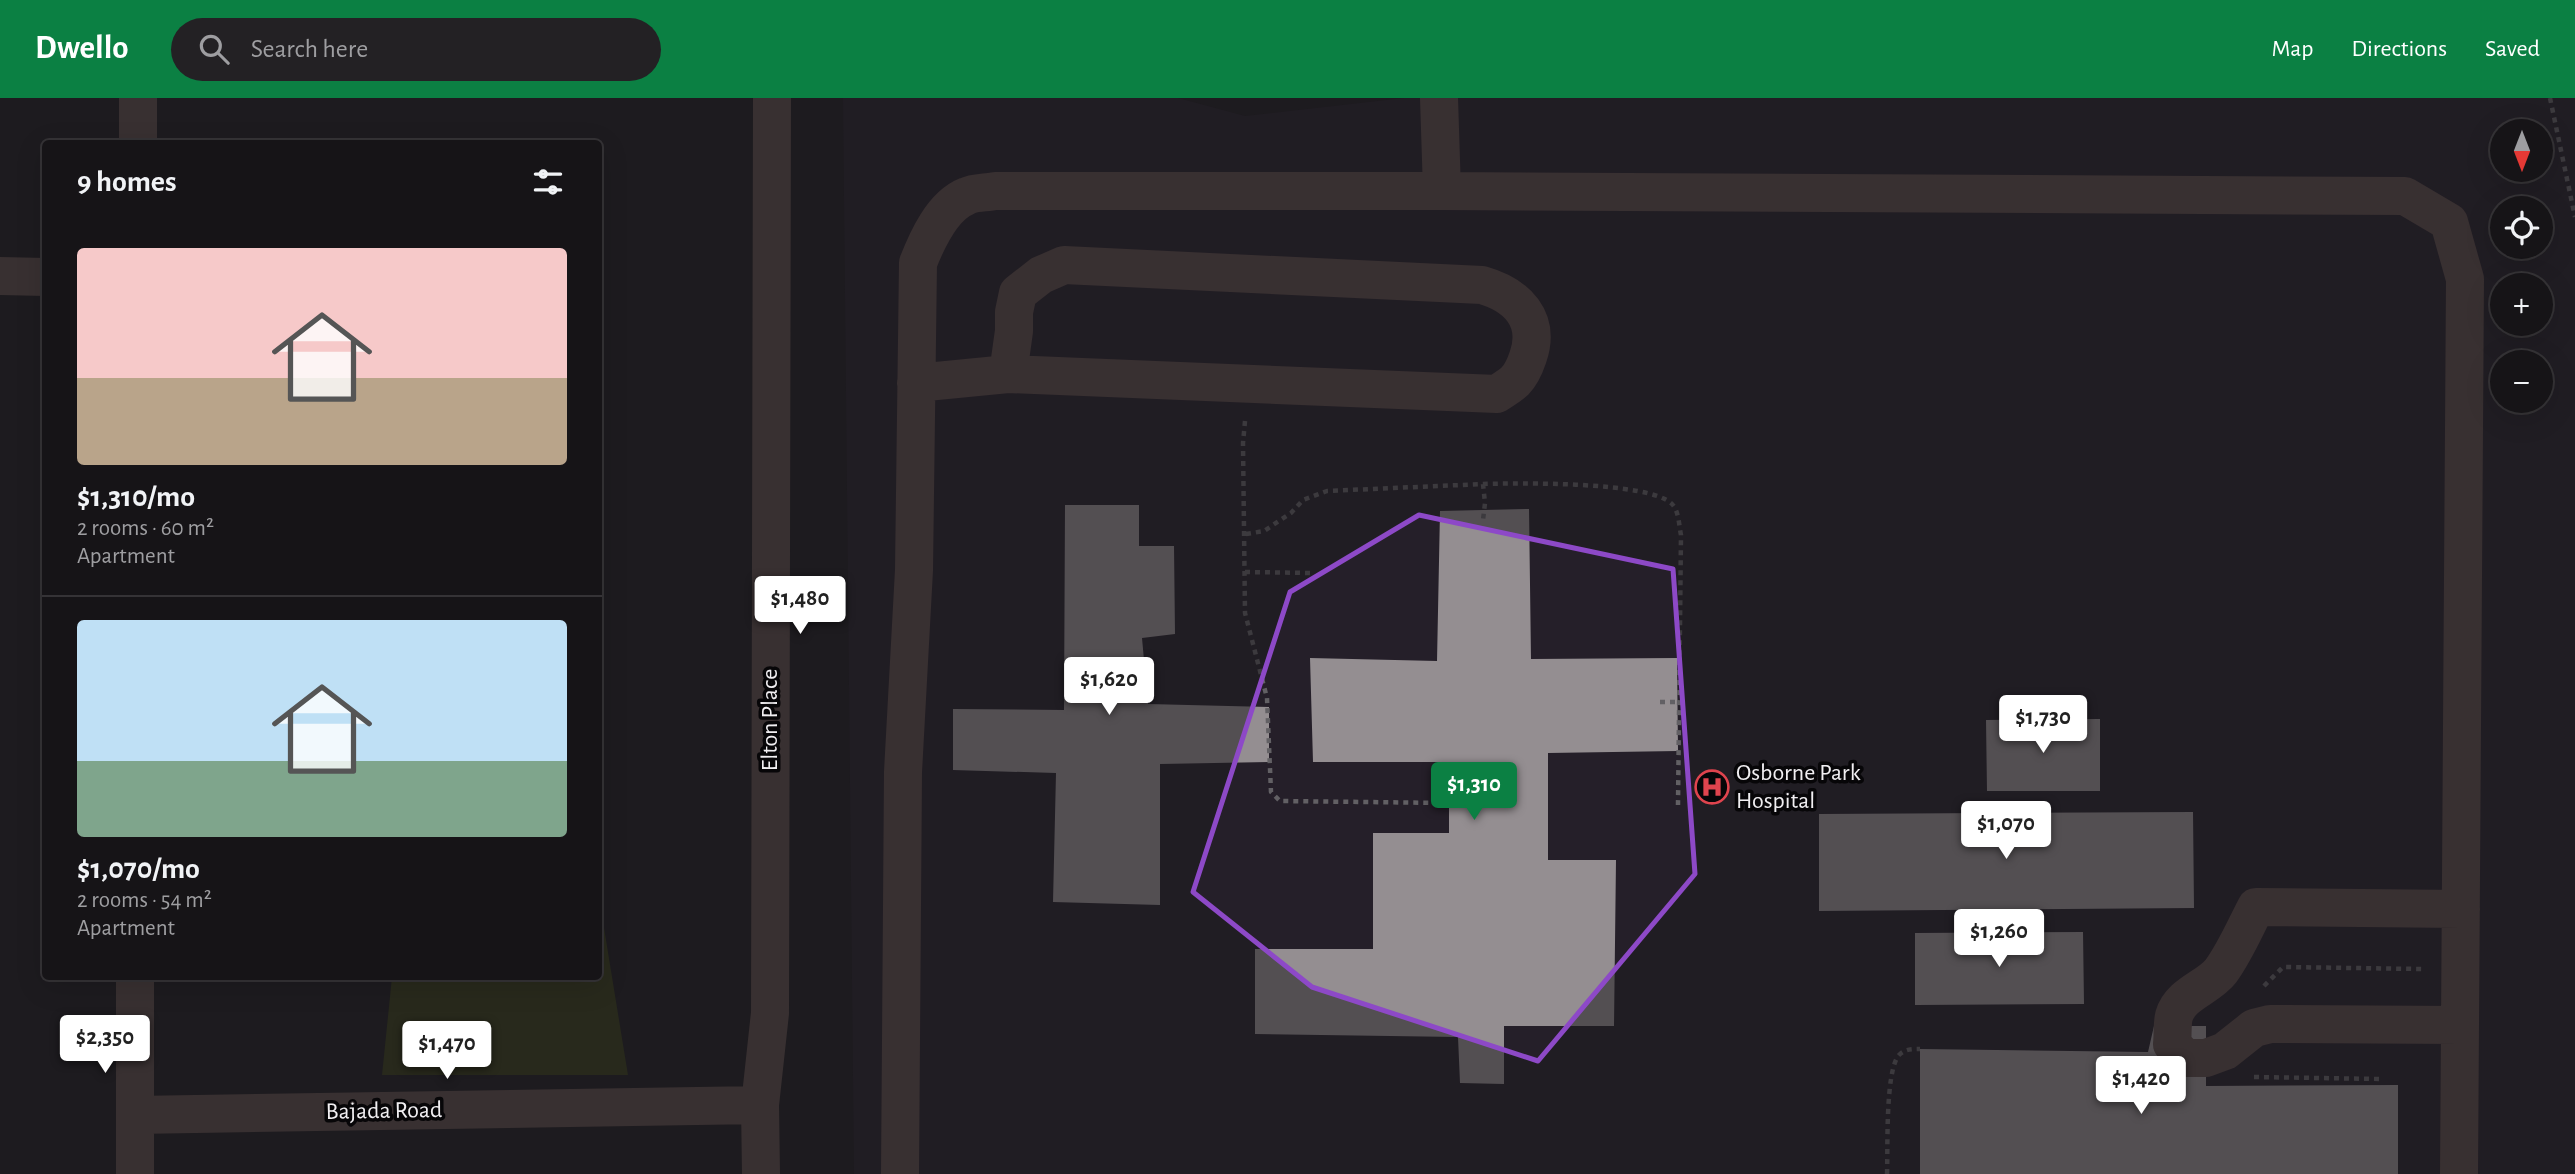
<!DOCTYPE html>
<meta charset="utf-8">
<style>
:root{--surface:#161417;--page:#232124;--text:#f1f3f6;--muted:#9e9ea1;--line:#353336;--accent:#0b8043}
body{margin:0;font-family:"Alegreya Sans",sans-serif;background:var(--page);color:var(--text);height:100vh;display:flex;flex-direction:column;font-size:26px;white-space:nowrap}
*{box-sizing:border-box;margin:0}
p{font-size:23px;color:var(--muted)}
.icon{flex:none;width:38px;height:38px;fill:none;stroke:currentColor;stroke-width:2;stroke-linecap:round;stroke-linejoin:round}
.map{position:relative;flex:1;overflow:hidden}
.details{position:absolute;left:42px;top:42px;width:560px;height:840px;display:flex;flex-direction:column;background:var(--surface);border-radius:7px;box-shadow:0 7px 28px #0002,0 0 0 2px var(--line)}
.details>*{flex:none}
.needle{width:46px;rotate:180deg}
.buttons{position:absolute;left:2490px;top:21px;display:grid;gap:14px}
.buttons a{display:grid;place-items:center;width:63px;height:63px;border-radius:50%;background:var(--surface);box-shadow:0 7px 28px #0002,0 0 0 2px var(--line);font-size:35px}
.price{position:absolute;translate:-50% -60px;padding:0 16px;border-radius:7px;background:#fff;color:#222;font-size:23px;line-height:46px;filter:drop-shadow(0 2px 4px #0008)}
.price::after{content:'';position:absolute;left:50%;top:42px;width:21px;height:16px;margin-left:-10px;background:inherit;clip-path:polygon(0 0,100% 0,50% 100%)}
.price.current{background:var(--accent);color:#fff}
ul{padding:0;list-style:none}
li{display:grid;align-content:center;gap:14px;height:371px;padding:0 35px}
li+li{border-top:2px solid var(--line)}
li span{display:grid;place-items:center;height:217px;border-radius:7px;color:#555}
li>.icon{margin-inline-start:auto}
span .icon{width:126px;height:126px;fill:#fffc;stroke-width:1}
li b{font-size:30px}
h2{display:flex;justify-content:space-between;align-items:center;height:84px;padding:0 35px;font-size:30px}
header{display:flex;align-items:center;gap:42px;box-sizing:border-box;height:98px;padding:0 35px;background:var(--accent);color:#fff}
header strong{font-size:33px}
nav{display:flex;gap:38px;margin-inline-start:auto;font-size:24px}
.search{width:490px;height:63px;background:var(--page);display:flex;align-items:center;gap:18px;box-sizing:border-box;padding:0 24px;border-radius:38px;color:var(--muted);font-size:26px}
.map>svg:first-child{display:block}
</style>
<header>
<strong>Dwello</strong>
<div class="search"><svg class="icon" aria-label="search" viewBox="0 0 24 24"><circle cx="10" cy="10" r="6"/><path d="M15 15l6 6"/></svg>Search here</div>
<nav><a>Map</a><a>Directions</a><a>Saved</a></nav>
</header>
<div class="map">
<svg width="2575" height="1076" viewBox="0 0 2575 1076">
<rect width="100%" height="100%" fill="#1d1b1f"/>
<!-- built -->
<path fill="#251f29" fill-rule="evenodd" d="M843 0H1178L1245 18 1404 0H2575V1076H854ZM2502 33H2541V72H2502ZM2502 110H2541V149H2502ZM2502 187H2541V226H2502ZM2502 264H2541V303H2502Z"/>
<!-- green -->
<path fill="#353a1a" d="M599 799 628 977H382L392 879 598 878Z"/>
<!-- building -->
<path fill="#948e91" d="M1065 407H1139V448H1174L1175 536 1142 540 1148 606 1269 609V664L1160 666V807L1053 804 1056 675 953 672V611L1064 612Z
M1529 411 1531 561 1677 560 1678 653 1548 655V762H1616L1614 928H1504V986L1460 985 1458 939 1255 936V851H1373V735H1449V664H1313L1310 560 1437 563 1440 413Z
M2100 621V693H1987L1986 622Z
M2193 714 2194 810 1819 813V716Z
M2083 834 2084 906 1915 907V835Z
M2154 928H2206V988L2398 987V1076H1920V951L2148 954Z"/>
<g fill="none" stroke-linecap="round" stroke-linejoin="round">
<!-- path -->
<path stroke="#626064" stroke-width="4.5" stroke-dasharray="5 5" stroke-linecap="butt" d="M2550 0 2575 119
M1245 323 1243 345 1245 515 1267 600 1271 694 1280 703 1449 705
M1483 386C1517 385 1649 383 1672 406 1679 413 1679 428 1681 437L1678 707
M1246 436 1264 433 1291 415 1303 402 1327 393 1483 386 1485 405 1483 422
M1245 474 1312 475
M1660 604H1679
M2264 888 2283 869 2422 871
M2254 979 2382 981
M1887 1076C1888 1052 1885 973 1899 957 1905 951 1912 951 1920 951"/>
<!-- minor -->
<path stroke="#594947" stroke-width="38" d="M138 0V46
M1442 93 2405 98 2449 124 2465 181 2459 1076
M0 178 46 179
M916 285 1008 276 1497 296C1502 292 1510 288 1515 283 1521 277 1525 268 1528 259 1541 221 1517 197 1482 187L1064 167 1041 177 1018 195 1014 214V233L1008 276
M2460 927 2270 926 2254 930 2225 953 2206 960H2185L2172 946C2173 937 2172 926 2174 918 2181 895 2208 890 2221 873 2235 854 2245 830 2256 809L2461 811
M135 1017 760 1007
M135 1076V878
M761 1076 760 1007 770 915 772 0
M900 1076 903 674 914 472 918 165C927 142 942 108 967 98 975 94 986 95 995 93H1442L1439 0"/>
</g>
<!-- marked area -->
<path d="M0 0H2575V1076H0ZM1419 417 1673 471 1695 776 1538 963 1312 889 1193 794 1290 494Z" fill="#1d1b1f" fill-opacity=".55" fill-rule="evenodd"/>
<path fill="none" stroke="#8d49c7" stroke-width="5" stroke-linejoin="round" d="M1419 417 1673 471 1695 776 1538 963 1312 889 1193 794 1290 494Z"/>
<!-- icons -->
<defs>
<symbol id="hospital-ring" viewBox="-11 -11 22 22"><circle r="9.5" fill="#070608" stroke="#e0444e" stroke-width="1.5"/><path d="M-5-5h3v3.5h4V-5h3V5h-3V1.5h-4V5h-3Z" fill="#e0444e"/></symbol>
</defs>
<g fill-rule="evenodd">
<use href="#hospital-ring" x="1693" y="670" width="38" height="38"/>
</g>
<g text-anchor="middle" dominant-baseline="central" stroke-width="7" stroke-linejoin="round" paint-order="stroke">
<!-- street labels -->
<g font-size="24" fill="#f1eff2" stroke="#070608">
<text transform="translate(770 622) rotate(-90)">Elton Place</text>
<text transform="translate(384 1013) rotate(-1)">Bajada Road</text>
</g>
<!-- poi labels -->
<g font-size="24" fill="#f1eff2" stroke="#070608" text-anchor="start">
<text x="1736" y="675">Osborne Park<tspan x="1736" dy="28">Hospital</tspan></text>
</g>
</g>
</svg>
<div class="buttons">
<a><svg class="needle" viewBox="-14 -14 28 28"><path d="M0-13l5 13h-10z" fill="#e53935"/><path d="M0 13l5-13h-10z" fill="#9e9ea1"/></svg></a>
<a><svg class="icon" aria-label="locate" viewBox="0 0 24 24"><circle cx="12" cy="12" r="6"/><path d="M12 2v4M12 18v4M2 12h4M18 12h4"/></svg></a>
<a>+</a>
<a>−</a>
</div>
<b class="price" style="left:800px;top:538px">$1,480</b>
<b class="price" style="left:1109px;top:619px">$1,620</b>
<b class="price" style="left:2043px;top:657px">$1,730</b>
<b class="price current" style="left:1474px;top:724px">$1,310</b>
<b class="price" style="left:2006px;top:763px">$1,070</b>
<b class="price" style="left:1999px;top:871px">$1,260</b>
<b class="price" style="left:105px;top:977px">$2,350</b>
<b class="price" style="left:447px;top:983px">$1,470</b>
<b class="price" style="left:2141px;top:1018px">$1,420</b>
<section class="details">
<h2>9 homes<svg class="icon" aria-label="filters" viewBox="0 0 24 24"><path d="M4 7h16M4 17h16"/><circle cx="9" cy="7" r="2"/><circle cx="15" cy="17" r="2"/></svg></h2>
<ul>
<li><span style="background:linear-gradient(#f6c9c9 60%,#b9a48a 0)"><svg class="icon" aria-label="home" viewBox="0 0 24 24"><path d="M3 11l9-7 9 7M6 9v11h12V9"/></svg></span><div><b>$1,310/mo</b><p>2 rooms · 60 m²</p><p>Apartment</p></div></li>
<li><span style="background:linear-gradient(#bfe0f5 65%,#7fa58c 0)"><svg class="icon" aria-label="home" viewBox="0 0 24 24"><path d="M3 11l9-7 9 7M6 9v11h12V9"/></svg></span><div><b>$1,070/mo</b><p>2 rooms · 54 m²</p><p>Apartment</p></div></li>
</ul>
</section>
</div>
